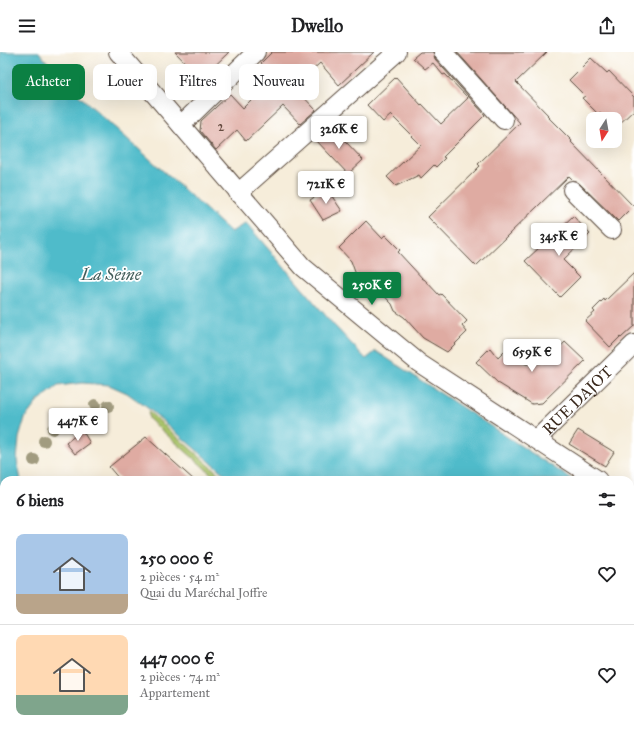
<!DOCTYPE html>
<html lang="fr">
<meta charset="utf-8">
<style>
:root{--surface:#fff;--page:#f6f6f6;--text:#202124;--muted:#757577;--line:#e0e0e0;--accent:#0b8043}
body{margin:0;font-family:"IM FELL Great Primer",serif;background:var(--page);color:var(--text);height:100vh;display:flex;flex-direction:column;font-size:15px;white-space:nowrap}
*{box-sizing:border-box;margin:0}
p{font-size:13px;color:var(--muted)}
.icon{flex:none;width:22px;height:22px;fill:none;stroke:currentColor;stroke-width:2;stroke-linecap:round;stroke-linejoin:round}
.map{position:relative;flex:1;overflow:hidden}
.details{position:absolute;left:0px;top:424px;width:634px;height:256px;display:flex;flex-direction:column;background:var(--surface);border-radius:12px 12px 0 0;box-shadow:0 4px 16px #0002}
.details>*{flex:none}
.hud{position:absolute;left:12px;top:12px;width:400px;height:36px;display:flex;gap:8px}
.needle{width:26px;rotate:191deg}
.fabs{position:absolute;left:586px;top:60px;display:grid;gap:8px}
.fabs a{display:grid;place-items:center;width:36px;height:36px;border-radius:8px;background:var(--surface);box-shadow:0 4px 16px #0002;font-size:20px}
.price{position:absolute;translate:-50% -34px;padding:0 9px;border-radius:4px;background:#fff;color:#222;font-size:13px;line-height:26px;filter:drop-shadow(0 1px 2px #0008)}
.price::after{content:'';position:absolute;left:50%;top:24px;width:12px;height:9px;margin-left:-6px;background:inherit;clip-path:polygon(0 0,100% 0,50% 100%)}
.price.current{background:var(--accent);color:#fff}
ul{padding:0;list-style:none}
li{display:flex;align-items:center;gap:12px;height:100px;padding:0 16px}
li+li{border-top:1px solid var(--line)}
li span{display:grid;place-items:center;flex:none;width:112px;height:80px;border-radius:8px;color:#555}
li>.icon{margin-inline-start:auto}
span .icon{width:48px;height:48px;fill:#fffc;stroke-width:1}
li b{font-size:17px}
h2{display:flex;justify-content:space-between;align-items:center;height:48px;padding:0 16px;font-size:17px}
.chip{padding:0 14px;border-radius:8px;background:var(--surface);box-shadow:0 4px 16px #0002;font-size:14px;line-height:36px}
.chip.current{background:var(--accent);color:#fff}
header{display:flex;justify-content:space-between;align-items:center;height:52px;padding:0 16px;background:var(--surface);font-size:18px;font-weight:700}
.map>svg:first-child{display:block}
</style>
<header><svg class="icon" aria-label="menu" viewBox="0 0 24 24"><path d="M4 6h16M4 12h16M4 18h16"/></svg>Dwello<svg class="icon" aria-label="share" viewBox="0 0 24 24"><path d="M12 15V3M7 8l5-5 5 5M5 13v7h14v-7"/></svg></header>
<div class="map">
<svg width="634" height="680" viewBox="0 0 634 680">
<rect width="100%" height="100%" fill="#fff"/>
<filter id="ink" filterUnits="userSpaceOnUse"><feTurbulence type="fractalNoise" baseFrequency=".025" numOctaves="2"/><feDisplacementMap in="SourceGraphic" scale="8" xChannelSelector="R" yChannelSelector="G"/><feConvolveMatrix kernelMatrix="1 2 1 2 8 2 1 2 1" color-interpolation-filters="sRGB"/></filter>
<filter id="wash" filterUnits="userSpaceOnUse"><feTurbulence type="fractalNoise" baseFrequency=".012" numOctaves="4" result="noise"/><feDisplacementMap in="SourceGraphic" scale="16" xChannelSelector="R" yChannelSelector="G"/><feGaussianBlur stdDeviation="0.9" result="paint"/><feColorMatrix in="noise" values="0 0 0 0 0 0 0 0 0 0 0 0 0 0 0 0 0 1.4 0 .05"/><feComposite in="paint" operator="in"/></filter>
<g filter="url(#wash)">
<rect width="100%" height="100%" fill="#f6edda"/>
<!-- green -->
<path fill="#a8c369" stroke="#727644" d="M148 359 226 428H218L149 367Z
M228 676H297L300 680H223Z"/>
<!-- water -->
<path fill="#4fbbca" stroke="#457274" d="M0 0H39L62 28 231 180 246 171 333 272 366 307 376 299 573 428H231L149 357 127 341 109 333 82 331 58 334 38 349 25 366 19 386 17 408 21 428H4V596L0 590Z
M630 465 634 468V680H568L561 676H630Z
M55 676H168L171 680H58Z"/>
<g id="blocks">
<!-- building -->
<path fill="#dfaba2" d="M175 0H229L201 27Z
M272 0H374L339 33 320 11 294 35 316 58 300 72 283 54 246 89 237 78 216 98 200 79 201 69 230 42 243 56 274 25 261 11Z
M420 0H433L435 7 485 63 443 105 445 106 436 115 434 113 421 126 419 123 396 134 387 125 421 93 391 63 383 70 367 53 396 25 421 53 422 52 441 72 468 46 445 22 443 23 433 11 425 17 413 6Z
M457 0H547L516 30 548 63 547 64 572 89 571 90 633 154 618 169 579 131 573 128 569 124 476 214 428 165 480 114 478 112 520 71Z
M591 6 607 21 609 19 634 45V58L615 76V67H607L600 60 598 62 582 46 585 44 569 28Z
M330 73 363 108 348 122 315 87Z
M327 137 342 159 323 168 310 148Z
M573 164 590 182 563 208 580 225 560 245 525 209Z
M366 169 382 186 385 183 400 198 398 200 423 227H424L439 243 441 242 467 269 462 274 467 280 447 300 423 286 404 265 395 259 392 252 373 232 360 226 355 220 351 209 339 196Z
M634 221V274L621 286 620 285 610 295 585 269 595 260 593 258 604 247 605 249Z
M565 290 585 309 542 351 532 352 498 331 476 310 490 296 498 306 508 296 517 307 526 312 546 310Z
M82 378 90 391 75 402 66 391Z
M578 378 614 400 605 414 569 392Z
M146 385 194 428H120L109 415Z"/>
</g>
</g>
<g filter="url(#ink)">
<use href="#blocks" fill-opacity="0" stroke="#57473a" stroke-width="1"/>
<g fill="none" stroke-linecap="round" stroke-linejoin="round">
<defs>
<g id="minor">
<path d="M118 0 303 215 419 311 598 428"/>
<path d="M443 0 504 68"/>
<path d="M181 73 256 0"/>
<path d="M572 138 612 178"/>
<path d="M238 141 397 0"/>
<path id="s1" d="M537 387 634 292"/>
<path d="M630 449 634 452"/>
</g>
<path id="major" d="M0 675 3 680"/>
</defs>
<!-- minor casing -->
<use href="#minor" stroke="#57473a" stroke-width="20"/>
<!-- major casing -->
<use href="#major" stroke="#57473a" stroke-width="24"/>
<!-- minor -->
<use href="#minor" stroke="#fff" stroke-width="18"/>
<!-- major -->
<use href="#major" stroke="#fdbc6f" stroke-width="22"/>
</g>
<!-- trees -->
<g fill="#a19b7f">
<circle cx="95" cy="353" r="6"/>
<circle cx="108" cy="354" r="6"/>
<circle cx="70" cy="363" r="6"/>
<circle cx="53" cy="377" r="6"/>
<circle cx="44" cy="389" r="6"/>
<circle cx="34" cy="408" r="6"/>
</g>
</g>
<g text-anchor="middle" dominant-baseline="central" stroke-width="3.5" stroke-linejoin="round" paint-order="stroke">
<!-- number labels -->
<g font-size="14" fill="#644a3f">
<text x="221" y="74">2</text>
</g>
<!-- street labels -->
<g font-size="16" fill="#3b2a1e" stroke="#fff">
<text stroke="none"><textPath href="#s1" startOffset="56">RUE DAJOT</textPath></text>
</g>
<!-- water labels -->
<g font-size="17" font-style="italic" fill="#425d5a" stroke="#fff">
<text x="111" y="222">La Seine</text>
</g>
</g>
</svg>
<div class="fabs">
<a><svg class="needle" viewBox="-14 -14 28 28"><path d="M0-13l5 13h-10z" fill="#e53935"/><path d="M0 13l5-13h-10z" fill="#757577"/></svg></a>
</div>
<b class="price" style="left:339px;top:98px">326K €</b>
<b class="price" style="left:326px;top:153px">721K €</b>
<b class="price" style="left:559px;top:205px">345K €</b>
<b class="price current" style="left:372px;top:254px">250K €</b>
<b class="price" style="left:532px;top:321px">659K €</b>
<b class="price" style="left:78px;top:390px">447K €</b>
<div class="hud">
<a class="chip current">Acheter</a>
<a class="chip">Louer</a>
<a class="chip">Filtres</a>
<a class="chip">Nouveau</a>
</div>
<section class="details">
<h2>6 biens<svg class="icon" aria-label="filters" viewBox="0 0 24 24"><path d="M4 7h16M4 17h16"/><circle cx="9" cy="7" r="2"/><circle cx="15" cy="17" r="2"/></svg></h2>
<ul>
<li><span style="background:linear-gradient(#a9c7e8 75%,#b9a48a 0)"><svg class="icon" aria-label="home" viewBox="0 0 24 24"><path d="M3 11l9-7 9 7M6 9v11h12V9"/></svg></span><div><b>250 000 €</b><p>2 pièces · 54 m²</p><p>Quai du Maréchal Joffre</p></div><svg class="icon" aria-label="heart" viewBox="0 0 24 24"><path d="M12 20l-8-8c-3-5 5-10 8-4 3-6 11-1 8 4z"/></svg></li>
<li><span style="background:linear-gradient(#ffd9b3 75%,#7fa58c 0)"><svg class="icon" aria-label="home" viewBox="0 0 24 24"><path d="M3 11l9-7 9 7M6 9v11h12V9"/></svg></span><div><b>447 000 €</b><p>2 pièces · 74 m²</p><p>Appartement</p></div><svg class="icon" aria-label="heart" viewBox="0 0 24 24"><path d="M12 20l-8-8c-3-5 5-10 8-4 3-6 11-1 8 4z"/></svg></li>
</ul>
</section>
</div>
